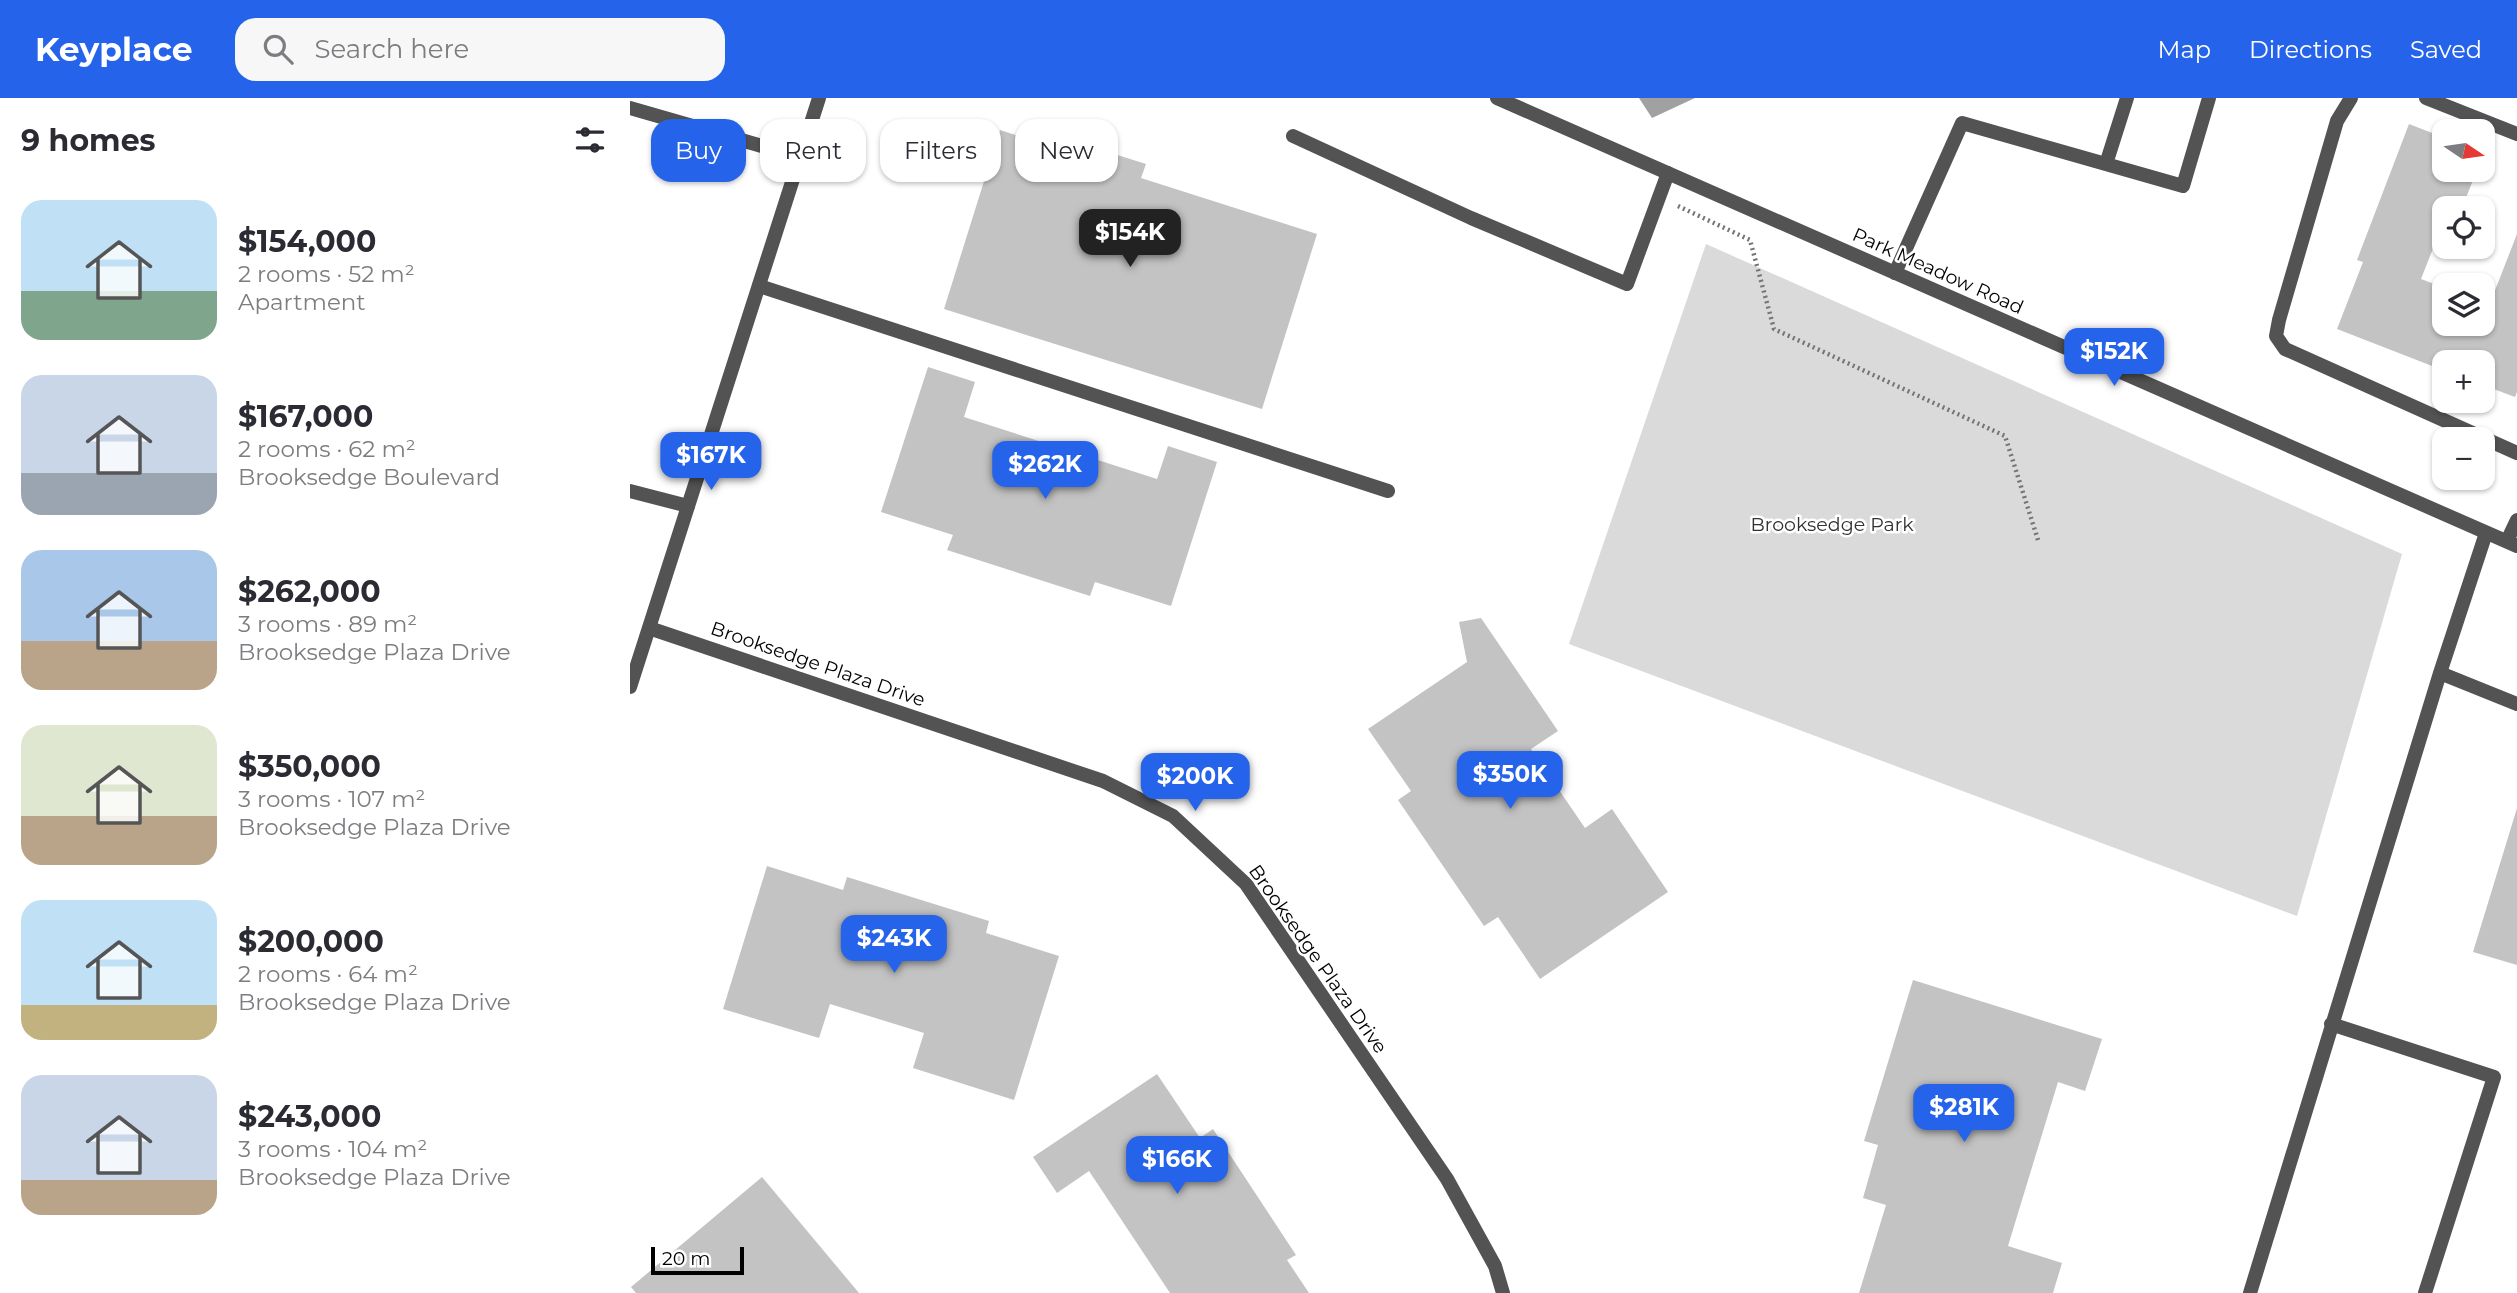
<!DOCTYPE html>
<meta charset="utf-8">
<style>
:root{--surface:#fff;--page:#f7f7f7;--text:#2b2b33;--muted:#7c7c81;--accent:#2563eb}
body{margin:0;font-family:Montserrat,sans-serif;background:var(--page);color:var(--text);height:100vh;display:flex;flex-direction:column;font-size:26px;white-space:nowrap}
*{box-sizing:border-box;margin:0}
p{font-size:23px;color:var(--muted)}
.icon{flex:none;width:38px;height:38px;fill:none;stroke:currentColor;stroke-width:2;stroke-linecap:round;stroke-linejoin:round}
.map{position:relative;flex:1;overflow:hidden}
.details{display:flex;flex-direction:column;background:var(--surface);width:630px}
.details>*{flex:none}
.top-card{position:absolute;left:21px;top:21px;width:665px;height:63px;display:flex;gap:14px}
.needle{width:46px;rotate:103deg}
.controls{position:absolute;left:1802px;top:21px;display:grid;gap:14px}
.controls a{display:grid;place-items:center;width:63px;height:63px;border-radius:14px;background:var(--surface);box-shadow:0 2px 5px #0004;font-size:35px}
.scale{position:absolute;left:21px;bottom:18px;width:93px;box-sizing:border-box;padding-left:7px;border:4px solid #000;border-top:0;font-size:19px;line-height:24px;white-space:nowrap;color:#000;-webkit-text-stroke:5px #fff;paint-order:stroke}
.price{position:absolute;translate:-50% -60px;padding:0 16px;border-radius:14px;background:var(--accent);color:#fff;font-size:23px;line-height:46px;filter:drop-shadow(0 2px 4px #0008)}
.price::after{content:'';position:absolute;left:50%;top:42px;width:21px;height:16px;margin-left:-10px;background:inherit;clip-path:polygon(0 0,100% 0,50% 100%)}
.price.on{background:#222;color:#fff}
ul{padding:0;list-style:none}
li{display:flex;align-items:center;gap:21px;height:175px;padding:0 21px}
li span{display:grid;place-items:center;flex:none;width:196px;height:140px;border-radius:21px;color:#555}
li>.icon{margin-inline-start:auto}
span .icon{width:84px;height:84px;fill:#fffc;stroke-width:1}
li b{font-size:30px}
h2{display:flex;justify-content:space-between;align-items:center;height:84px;padding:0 21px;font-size:30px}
.tag{padding:0 24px;border-radius:21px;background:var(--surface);box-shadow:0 2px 5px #0004;font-size:24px;line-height:63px}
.tag.on{background:var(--accent);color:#fff}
header{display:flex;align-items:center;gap:42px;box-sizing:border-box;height:98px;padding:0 35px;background:var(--accent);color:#fff}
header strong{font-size:33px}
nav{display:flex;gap:38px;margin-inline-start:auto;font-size:24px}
.search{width:490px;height:63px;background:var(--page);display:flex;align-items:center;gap:18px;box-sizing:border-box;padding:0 24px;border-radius:21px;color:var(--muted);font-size:26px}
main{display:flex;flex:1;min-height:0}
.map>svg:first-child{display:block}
</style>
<header>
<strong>Keyplace</strong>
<div class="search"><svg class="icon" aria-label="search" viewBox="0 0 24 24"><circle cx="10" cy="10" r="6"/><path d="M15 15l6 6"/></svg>Search here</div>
<nav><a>Map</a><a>Directions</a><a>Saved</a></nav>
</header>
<main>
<section class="details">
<h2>9 homes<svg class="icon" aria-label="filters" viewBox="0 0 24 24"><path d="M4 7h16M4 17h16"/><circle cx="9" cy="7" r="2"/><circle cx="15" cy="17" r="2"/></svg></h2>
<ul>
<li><span style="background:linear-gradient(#bfe0f5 65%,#7fa58c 0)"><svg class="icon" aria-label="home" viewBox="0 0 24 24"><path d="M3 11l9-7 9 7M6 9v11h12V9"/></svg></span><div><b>$154,000</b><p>2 rooms · 52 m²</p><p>Apartment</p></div></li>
<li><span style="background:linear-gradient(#c9d6e8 70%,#9aa5b1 0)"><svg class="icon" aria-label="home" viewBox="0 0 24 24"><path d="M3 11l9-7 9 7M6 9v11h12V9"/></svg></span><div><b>$167,000</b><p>2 rooms · 62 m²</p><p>Brooksedge Boulevard</p></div></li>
<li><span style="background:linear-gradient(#a9c7e8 65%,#b9a48a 0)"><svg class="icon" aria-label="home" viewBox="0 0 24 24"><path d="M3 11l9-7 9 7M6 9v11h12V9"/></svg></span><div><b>$262,000</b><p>3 rooms · 89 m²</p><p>Brooksedge Plaza Drive</p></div></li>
<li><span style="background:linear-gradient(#dfe7d0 65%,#b9a48a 0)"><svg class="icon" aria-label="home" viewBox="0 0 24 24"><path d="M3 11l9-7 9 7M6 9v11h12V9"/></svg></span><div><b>$350,000</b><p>3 rooms · 107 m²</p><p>Brooksedge Plaza Drive</p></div></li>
<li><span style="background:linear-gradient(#bfe0f5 75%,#c2b280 0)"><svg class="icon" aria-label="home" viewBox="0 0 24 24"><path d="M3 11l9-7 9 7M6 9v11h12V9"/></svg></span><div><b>$200,000</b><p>2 rooms · 64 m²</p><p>Brooksedge Plaza Drive</p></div></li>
<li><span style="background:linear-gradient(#c9d6e8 75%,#b9a48a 0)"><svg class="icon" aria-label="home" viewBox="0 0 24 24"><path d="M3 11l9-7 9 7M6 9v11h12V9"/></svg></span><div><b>$243,000</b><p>3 rooms · 104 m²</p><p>Brooksedge Plaza Drive</p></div></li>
</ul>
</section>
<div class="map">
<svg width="1887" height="1195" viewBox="0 0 1887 1195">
<rect width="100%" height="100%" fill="#fff"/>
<!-- green -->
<path fill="#dadada" d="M1076 146 1772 456 1667 818 939 546Z"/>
<!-- water -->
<path fill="#a1a1a1" d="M1009 0H1065L1022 20Z"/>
<!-- building -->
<path fill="#c3c3c3" d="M1779 26 1815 40V72H1847L1832 110H1815V120L1791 181 1815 190V226H1853V211L1857 213 1887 136V294L1885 299 1853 287V264H1815V273L1707 231 1733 164 1727 162Z
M370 32 439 54 443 43 516 66 511 80 687 136 632 311 314 211Z
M298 269 345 284 334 319 527 381 538 348 587 364 541 508 465 484 460 498 317 452 323 437 251 414Z
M851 520 928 633 901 651 955 730 982 711 1038 794 910 881 868 819 854 828 768 702 781 693 738 631 837 564 829 524Z
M1887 710V867L1843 854Z
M137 768 213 792 217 779 359 823 356 835 429 858 384 1002 283 970 294 935 200 906 189 940 93 911Z
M1283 882 1472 941 1455 993 1428 984 1378 1148 1432 1165 1423 1195H1229L1256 1107 1233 1100 1248 1047 1234 1043Z
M527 976 570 1040 583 1031 666 1157 657 1162 679 1195H540L459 1073 427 1095 403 1059Z
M132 1079 229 1195H6L1 1189Z"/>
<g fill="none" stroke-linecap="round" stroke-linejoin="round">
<!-- path -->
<path stroke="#757575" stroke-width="4.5" stroke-dasharray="2 3.5" stroke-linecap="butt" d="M1048 108 1120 142 1144 231 1375 338 1409 445"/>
<!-- service -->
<path stroke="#535353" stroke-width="14" d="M1721 0 1707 23 1649 222 1646 238 1655 251 1887 355
M1796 0 1887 36
M0 10 170 59
M663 38 841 120 997 186 1038 75
M1476 66 1497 0
M1265 175 1332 25 1553 88 1579 0
M129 188 758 393
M0 393 58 408
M1877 443 1887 422
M1810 575 1887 606
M1701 926 1864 979 1795 1195
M1620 1195 1810 575 1856 435"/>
<!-- minor -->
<path stroke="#535353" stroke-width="14" d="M867 0 1887 448
M19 530 473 683 543 718 616 786 817 1081 865 1168 873 1195
M0 589 189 0"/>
</g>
<g text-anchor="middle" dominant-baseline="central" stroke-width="5" stroke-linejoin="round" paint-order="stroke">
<!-- street labels -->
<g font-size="19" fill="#000" stroke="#fff">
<text transform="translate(1308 173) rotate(24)">Park Meadow Road</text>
<text transform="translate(188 566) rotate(19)">Brooksedge Plaza Drive</text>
<text transform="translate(688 861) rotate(55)">Brooksedge Plaza Drive</text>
</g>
<!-- park labels -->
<g font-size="19" fill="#313131" stroke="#fff">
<text x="1202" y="426">Brooksedge Park</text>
</g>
</g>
</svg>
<div class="controls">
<a><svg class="needle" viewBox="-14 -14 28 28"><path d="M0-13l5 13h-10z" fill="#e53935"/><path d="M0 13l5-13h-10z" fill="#7c7c81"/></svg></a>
<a><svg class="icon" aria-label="locate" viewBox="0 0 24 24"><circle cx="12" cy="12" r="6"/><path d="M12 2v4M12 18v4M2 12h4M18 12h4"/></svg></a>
<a><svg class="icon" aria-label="layers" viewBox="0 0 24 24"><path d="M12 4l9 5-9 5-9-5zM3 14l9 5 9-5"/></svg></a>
<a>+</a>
<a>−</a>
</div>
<div class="scale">20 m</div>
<b class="price on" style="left:500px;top:171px">$154K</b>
<b class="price" style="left:1484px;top:290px">$152K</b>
<b class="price" style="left:81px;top:394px">$167K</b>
<b class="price" style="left:415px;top:403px">$262K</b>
<b class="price" style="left:880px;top:713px">$350K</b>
<b class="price" style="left:565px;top:715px">$200K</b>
<b class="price" style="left:264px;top:877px">$243K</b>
<b class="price" style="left:1334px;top:1046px">$281K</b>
<b class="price" style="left:547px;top:1098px">$166K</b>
<div class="top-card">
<a class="tag on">Buy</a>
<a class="tag">Rent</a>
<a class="tag">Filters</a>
<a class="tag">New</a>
</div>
</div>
</main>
